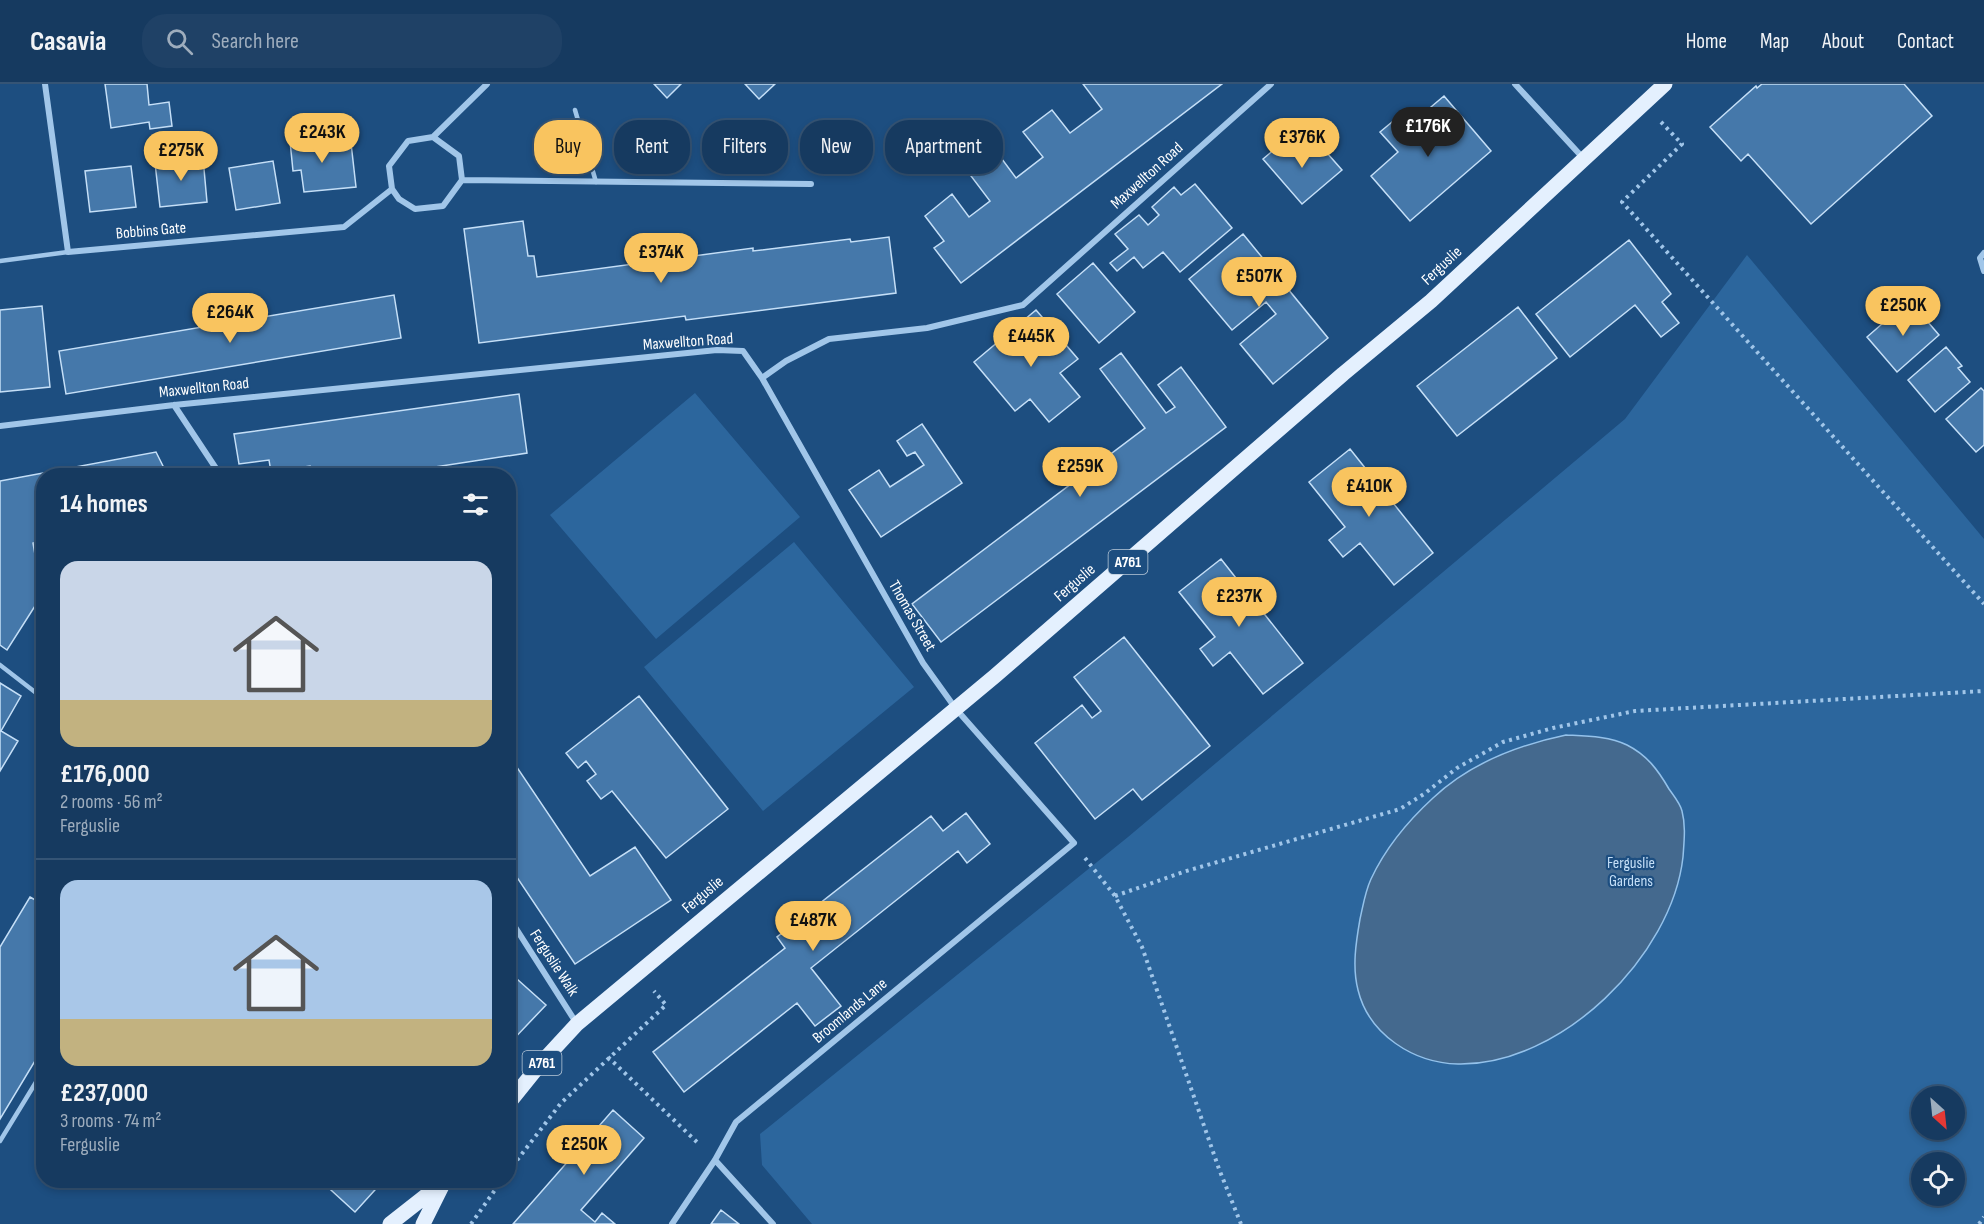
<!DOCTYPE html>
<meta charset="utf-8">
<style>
:root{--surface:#163a60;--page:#1f4166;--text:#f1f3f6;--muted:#9eadbd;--line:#355475;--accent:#f9c45f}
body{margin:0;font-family:"Sofia Sans Condensed",sans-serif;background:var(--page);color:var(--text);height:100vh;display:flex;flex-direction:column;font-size:22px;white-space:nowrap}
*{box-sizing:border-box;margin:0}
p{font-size:20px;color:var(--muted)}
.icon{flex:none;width:33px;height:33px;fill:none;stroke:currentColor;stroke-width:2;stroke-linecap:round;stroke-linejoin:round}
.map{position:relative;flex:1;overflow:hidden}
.sheet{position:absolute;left:36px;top:384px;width:480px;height:720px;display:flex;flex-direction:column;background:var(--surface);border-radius:24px;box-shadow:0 3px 9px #0003,0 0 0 2px var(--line)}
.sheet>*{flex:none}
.hud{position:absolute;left:534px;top:36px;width:570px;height:54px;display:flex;gap:12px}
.needle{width:39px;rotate:153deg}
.tools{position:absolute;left:1911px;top:1002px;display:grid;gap:12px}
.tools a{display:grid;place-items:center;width:54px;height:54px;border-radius:50%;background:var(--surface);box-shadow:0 3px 9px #0003,0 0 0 2px var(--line);font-size:30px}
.price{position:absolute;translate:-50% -51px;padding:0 14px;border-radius:21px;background:var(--accent);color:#111;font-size:20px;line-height:39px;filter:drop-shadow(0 2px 3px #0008)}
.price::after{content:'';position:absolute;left:50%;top:36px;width:18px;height:14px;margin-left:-9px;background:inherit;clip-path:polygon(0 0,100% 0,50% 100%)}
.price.on{background:#222;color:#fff}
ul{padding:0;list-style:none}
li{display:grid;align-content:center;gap:12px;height:318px;padding:0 24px}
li+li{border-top:2px solid var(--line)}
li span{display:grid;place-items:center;height:186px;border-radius:18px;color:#555}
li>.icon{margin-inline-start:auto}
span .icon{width:108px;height:108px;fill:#fffc;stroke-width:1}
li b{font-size:26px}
h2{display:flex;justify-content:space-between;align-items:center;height:72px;padding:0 24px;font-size:26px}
.pill{padding:0 21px;border-radius:24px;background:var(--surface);box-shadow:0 3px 9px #0003,0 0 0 2px var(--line);font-size:21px;line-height:54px}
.pill.on{background:var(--accent);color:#111}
header{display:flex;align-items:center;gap:36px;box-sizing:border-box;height:84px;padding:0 30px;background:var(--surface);border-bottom:2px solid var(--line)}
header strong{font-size:28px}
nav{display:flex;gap:33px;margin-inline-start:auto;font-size:21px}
.search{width:420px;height:54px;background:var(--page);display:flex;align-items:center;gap:15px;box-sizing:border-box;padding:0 21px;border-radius:24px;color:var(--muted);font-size:22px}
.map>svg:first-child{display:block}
</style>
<header>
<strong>Casavia</strong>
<div class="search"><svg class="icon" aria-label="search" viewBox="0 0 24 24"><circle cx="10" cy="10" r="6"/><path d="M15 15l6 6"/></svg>Search here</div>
<nav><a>Home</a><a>Map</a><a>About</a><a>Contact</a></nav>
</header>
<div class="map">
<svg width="1984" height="1140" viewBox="0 0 1984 1140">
<rect width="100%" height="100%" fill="#1d4e80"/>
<!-- green -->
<path fill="#2c669d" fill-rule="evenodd" d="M1747 171 1984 455V1140H812L762 1081 760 1050 1128 753 1625 335ZM1922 1012H1954V1046H1922ZM1922 1078H1954V1112H1922Z
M695 309 800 433 656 555 550 431Z
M794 458 914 603 763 727 644 583Z"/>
<!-- water -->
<path fill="#44698e" stroke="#94c2eb" stroke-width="1.5" d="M1566 651C1586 652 1609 652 1627 661 1647 671 1658 686 1669 705 1673 711 1680 719 1682 727 1686 742 1684 758 1683 773 1672 872 1561 982 1458 980 1414 979 1369 951 1358 906 1352 883 1356 858 1360 835 1363 822 1365 808 1371 795 1385 765 1409 736 1433 714 1470 679 1518 661 1566 651Z"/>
<!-- building -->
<path fill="#4578aa" stroke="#c5dff7" stroke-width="1.5" d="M105 0H147L149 21 169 18 172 42 150 45 149 38 111 44Z
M654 0H681L667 14Z
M745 0H775L759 15Z
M1083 0H1222L961 199 934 164 944 157 925 132 952 110 969 133 990 117 971 92 999 71 1016 94 1043 73 1023 48 1052 26 1070 49 1102 25Z
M1762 0H1904L1932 32 1811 140 1748 70 1741 77 1710 43 1756 2 1757 4Z
M1444 12 1491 67 1410 137 1371 92 1398 68 1380 48 1404 28 1422 49 1434 38 1425 28Z
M306 44 308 64 351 59 356 103 304 108 301 86 293 87 289 47Z
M1289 53 1306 73 1320 61 1342 86 1302 120 1263 75Z
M203 74 207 118 160 123 155 79Z
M273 77 280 119 236 126 229 84Z
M131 82 136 123 90 128 85 87Z
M1195 100 1232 144 1180 188 1163 168 1143 184 1134 173 1117 187 1110 179 1128 165 1115 150 1139 131 1148 141 1159 131 1152 123 1174 103 1181 111Z
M523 137 528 172H534L537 193 753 164V167L850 155 851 158 889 153 896 209 686 236 685 232 479 259 464 145Z
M1243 150 1328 254 1273 300 1240 260 1276 230 1266 218 1232 246 1189 195Z
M1629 156 1671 210 1662 218 1679 239 1661 253 1635 221 1570 273 1536 230Z
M1093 179 1135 228 1099 259 1057 210Z
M394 211 401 254 66 310 59 267Z
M1906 219 1919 234 1922 231 1939 251 1897 288 1867 253Z
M42 222 50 303 0 308V226Z
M1518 223 1557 274 1457 352 1417 302Z
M1036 226 1078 275 1060 289 1080 313 1049 338 1030 315 1015 327 974 278Z
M1946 263 1962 282 1958 284 1970 298 1935 328 1908 296Z
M1121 269 1166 329 1175 323 1158 301 1181 283 1226 343 941 558 912 520 1145 344 1100 285Z
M1981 304 1984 307V361L1976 368 1946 335Z
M519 310 527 369 376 392H358V388L334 392H311L310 382 271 388 269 376 239 380 234 350Z
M922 340 962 399 881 453 849 406 879 386 890 403 924 381 915 368 907 372 897 357Z
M1350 365 1433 469 1394 501 1360 459 1343 473 1329 456 1345 443 1309 398Z
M156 368 168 392H44V457L33 459 42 511 7 566 0 561V397Z
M1221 475 1303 579 1263 610 1230 568 1213 582 1200 565 1215 553 1179 508Z
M1124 553 1210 662 1142 716 1133 705 1095 735 1035 659 1082 621 1092 634 1101 627 1074 593Z
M0 599 21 612 1 647 18 657 0 687Z
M639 612 728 725 666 774 612 707 601 715 587 697 596 690 586 677 578 684 566 669Z
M508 670 590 792 635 763 671 816 575 880 508 780Z
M966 729 990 760 967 779 958 767 811 884 841 922 815 942 797 919 684 1008 653 968 785 864 777 853 931 732 943 747Z
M30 813 44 821V962L0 1035V863Z
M508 887 546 921 508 961Z
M613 1026 644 1054 581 1126 595 1138 602 1129 615 1140H513Z
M320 1096H384L355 1128Z
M721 1126 739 1140H711Z"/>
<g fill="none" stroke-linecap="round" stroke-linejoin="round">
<!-- path -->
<path stroke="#a1c6e9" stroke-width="4" stroke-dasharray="3 4.5" stroke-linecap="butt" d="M1661 38 1682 60 1622 118 1984 520
M1085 774 1115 812 1142 863 1219 1085 1241 1140
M1115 812 1183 788 1400 725 1424 710 1457 684 1503 658 1553 644 1635 627 1984 607
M608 973 700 1061
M508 1088 561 1019 666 921 654 907
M471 1140 502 1096
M1979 1140 1984 1133"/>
<!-- lane -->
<path stroke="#a1c6e9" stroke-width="4.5" d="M575 26 596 98
M0 177 68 168
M0 581 44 615
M0 1057 44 985"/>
<!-- street -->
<path stroke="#a1c6e9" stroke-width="6" d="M45 0 68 168 344 143 392 105
M1515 0 1584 75
M433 53 459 72 462 96 443 122 415 125 399 115 392 105 389 82 408 57Z
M433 53 487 0
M462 96 811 100
M1984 169 1980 174 1984 187
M174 321 221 392
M0 342 174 321 717 266 743 267 762 294 786 277 829 255 927 244 1023 221 1271 0
M508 832 577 940
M715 1076 773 1140
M672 1140 715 1076 736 1038 1074 759 956 625 923 579 762 294"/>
<!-- primary -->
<path stroke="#e4f0fe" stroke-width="15" d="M508 1020 541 979 577 940 995 592 1343 290 1431 217 1665 0
M390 1140 446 1096
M423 1140 442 1102"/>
</g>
<g text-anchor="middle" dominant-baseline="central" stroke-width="4.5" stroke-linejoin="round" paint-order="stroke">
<!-- shield labels -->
<g fill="#1d4e80" stroke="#bbcad9" stroke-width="1.5">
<rect x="1108.5" y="466" width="39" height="24" rx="4.5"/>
<rect x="522.5" y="967" width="39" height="24" rx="4.5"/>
</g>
<g font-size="15" font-weight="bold" fill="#fff">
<text x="1128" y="478">A761</text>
<text x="542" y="979">A761</text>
</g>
<!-- street labels -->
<g font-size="16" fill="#fff" stroke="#1d4e80">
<text transform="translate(1147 92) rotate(-42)">Maxwellton Road</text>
<text transform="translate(151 147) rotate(-5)">Bobbins Gate</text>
<text transform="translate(1442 182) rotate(-43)">Ferguslie</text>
<text transform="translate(688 258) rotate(-4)">Maxwellton Road</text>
<text transform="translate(204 304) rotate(-6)">Maxwellton Road</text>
<text transform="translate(1075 499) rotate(-41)">Ferguslie</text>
<text transform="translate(912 532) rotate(60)">Thomas Street</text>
<text transform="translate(703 811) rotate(-40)">Ferguslie</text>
<text transform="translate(554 879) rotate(57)">Ferguslie Walk</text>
<text transform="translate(850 927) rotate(-40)">Broomlands Lane</text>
</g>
<!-- park labels -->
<g font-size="16" fill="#c5dff7" stroke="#1d4e80">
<text x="1631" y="779">Ferguslie<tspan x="1631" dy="18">Gardens</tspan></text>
</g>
</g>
</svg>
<div class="tools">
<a><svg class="needle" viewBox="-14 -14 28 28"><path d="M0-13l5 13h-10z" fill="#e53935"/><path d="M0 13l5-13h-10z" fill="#9eadbd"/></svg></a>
<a><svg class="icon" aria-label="locate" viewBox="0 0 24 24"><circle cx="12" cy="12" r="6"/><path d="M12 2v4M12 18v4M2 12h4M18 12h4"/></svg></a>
</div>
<b class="price on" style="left:1428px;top:74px">£176K</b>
<b class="price" style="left:322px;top:80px">£243K</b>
<b class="price" style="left:1302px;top:85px">£376K</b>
<b class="price" style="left:181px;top:98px">£275K</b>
<b class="price" style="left:661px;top:200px">£374K</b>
<b class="price" style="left:1259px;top:224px">£507K</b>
<b class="price" style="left:1903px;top:253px">£250K</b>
<b class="price" style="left:230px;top:260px">£264K</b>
<b class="price" style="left:1031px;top:284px">£445K</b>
<b class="price" style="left:1080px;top:414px">£259K</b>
<b class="price" style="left:1369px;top:434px">£410K</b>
<b class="price" style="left:1239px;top:544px">£237K</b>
<b class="price" style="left:813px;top:868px">£487K</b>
<b class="price" style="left:584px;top:1092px">£250K</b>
<div class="hud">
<a class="pill on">Buy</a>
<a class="pill">Rent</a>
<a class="pill">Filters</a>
<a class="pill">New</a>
<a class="pill">Apartment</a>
</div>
<section class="sheet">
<h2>14 homes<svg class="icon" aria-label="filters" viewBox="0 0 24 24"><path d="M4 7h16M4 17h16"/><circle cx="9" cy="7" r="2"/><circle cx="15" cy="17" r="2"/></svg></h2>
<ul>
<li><span style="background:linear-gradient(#c9d6e8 75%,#c2b280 0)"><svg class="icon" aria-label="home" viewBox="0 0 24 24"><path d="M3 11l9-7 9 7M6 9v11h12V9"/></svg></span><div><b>£176,000</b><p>2 rooms · 56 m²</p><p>Ferguslie</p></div></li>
<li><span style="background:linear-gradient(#a9c7e8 75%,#c2b280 0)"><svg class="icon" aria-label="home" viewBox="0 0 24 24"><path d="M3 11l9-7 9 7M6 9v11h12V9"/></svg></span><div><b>£237,000</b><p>3 rooms · 74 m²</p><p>Ferguslie</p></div></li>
</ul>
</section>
</div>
